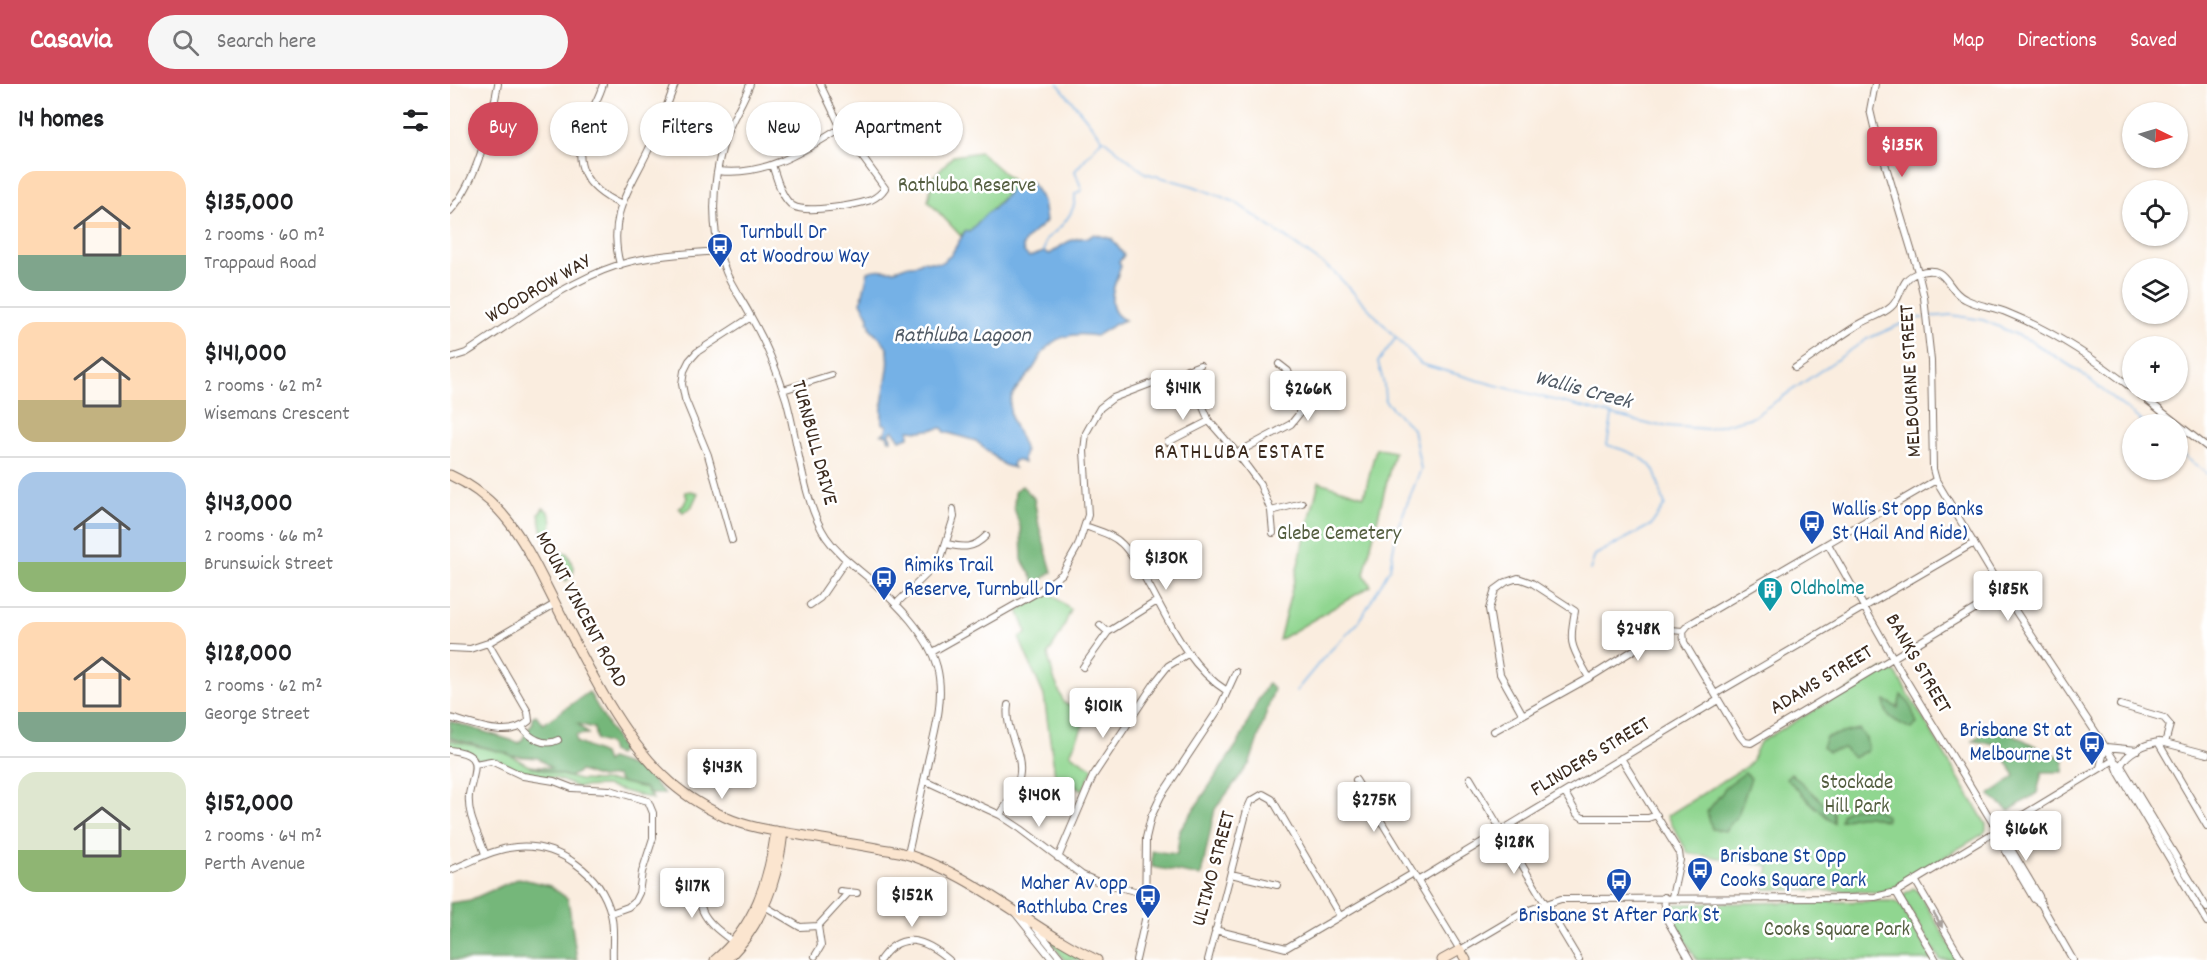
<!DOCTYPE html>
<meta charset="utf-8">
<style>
:root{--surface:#fff;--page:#f6f6f6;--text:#202124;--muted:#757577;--line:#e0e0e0;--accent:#d1495b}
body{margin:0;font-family:Dekko,sans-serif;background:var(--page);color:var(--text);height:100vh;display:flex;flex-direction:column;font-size:22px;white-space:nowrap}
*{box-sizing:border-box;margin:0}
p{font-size:20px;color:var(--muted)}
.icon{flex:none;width:33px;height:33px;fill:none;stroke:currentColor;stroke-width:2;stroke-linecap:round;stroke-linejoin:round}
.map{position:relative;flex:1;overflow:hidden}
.panel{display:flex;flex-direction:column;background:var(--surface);width:450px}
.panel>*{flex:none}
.guide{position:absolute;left:18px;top:18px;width:570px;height:54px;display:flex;gap:12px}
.needle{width:39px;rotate:95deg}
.tools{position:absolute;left:1672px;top:18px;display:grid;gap:12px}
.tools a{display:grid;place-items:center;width:66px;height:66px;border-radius:50%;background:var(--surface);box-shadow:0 2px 4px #0004;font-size:30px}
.price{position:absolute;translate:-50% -51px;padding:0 14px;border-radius:6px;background:#fff;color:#222;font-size:20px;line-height:39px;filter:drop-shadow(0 2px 3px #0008)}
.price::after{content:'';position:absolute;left:50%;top:36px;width:18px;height:14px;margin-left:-9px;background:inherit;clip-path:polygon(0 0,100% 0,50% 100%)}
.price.current{background:var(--accent);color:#fff}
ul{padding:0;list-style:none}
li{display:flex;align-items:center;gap:18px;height:150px;padding:0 18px}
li+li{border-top:2px solid var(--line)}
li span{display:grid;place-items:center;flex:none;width:168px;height:120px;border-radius:18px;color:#555}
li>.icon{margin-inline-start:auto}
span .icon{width:72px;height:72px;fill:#fffc;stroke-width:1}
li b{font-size:26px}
h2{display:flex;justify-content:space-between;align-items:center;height:72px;padding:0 18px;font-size:26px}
.pill{padding:0 21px;border-radius:27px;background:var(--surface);box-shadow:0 2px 4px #0004;font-size:21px;line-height:54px}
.pill.current{background:var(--accent);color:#fff}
header{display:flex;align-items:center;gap:36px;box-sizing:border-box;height:84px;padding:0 30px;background:var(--accent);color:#fff}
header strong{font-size:28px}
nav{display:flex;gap:33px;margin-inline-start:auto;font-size:21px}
.search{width:420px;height:54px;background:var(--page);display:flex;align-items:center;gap:15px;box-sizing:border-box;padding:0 21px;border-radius:33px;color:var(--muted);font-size:22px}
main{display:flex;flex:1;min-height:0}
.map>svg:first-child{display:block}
</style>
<header>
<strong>Casavia</strong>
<div class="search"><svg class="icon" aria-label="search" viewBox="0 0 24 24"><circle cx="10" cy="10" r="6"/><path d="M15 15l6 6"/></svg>Search here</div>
<nav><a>Map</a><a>Directions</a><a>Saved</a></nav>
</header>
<main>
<section class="panel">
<h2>14 homes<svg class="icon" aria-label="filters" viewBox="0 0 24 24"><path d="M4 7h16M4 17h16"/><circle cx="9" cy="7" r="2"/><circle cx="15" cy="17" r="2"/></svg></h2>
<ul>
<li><span style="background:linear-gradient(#ffd9b3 70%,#7fa58c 0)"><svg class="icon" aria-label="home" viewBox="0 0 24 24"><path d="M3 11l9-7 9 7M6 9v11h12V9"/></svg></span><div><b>$135,000</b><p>2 rooms · 60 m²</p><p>Trappaud Road</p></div></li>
<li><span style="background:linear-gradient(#ffd9b3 65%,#c2b280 0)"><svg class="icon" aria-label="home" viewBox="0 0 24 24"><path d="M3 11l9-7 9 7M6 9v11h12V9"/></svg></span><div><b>$141,000</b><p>2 rooms · 62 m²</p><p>Wisemans Crescent</p></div></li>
<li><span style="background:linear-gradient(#a9c7e8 75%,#8fb573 0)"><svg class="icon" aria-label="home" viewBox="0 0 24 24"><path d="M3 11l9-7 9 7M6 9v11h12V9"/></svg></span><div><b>$143,000</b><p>2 rooms · 66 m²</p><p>Brunswick Street</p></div></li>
<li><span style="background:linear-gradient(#ffd9b3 75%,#7fa58c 0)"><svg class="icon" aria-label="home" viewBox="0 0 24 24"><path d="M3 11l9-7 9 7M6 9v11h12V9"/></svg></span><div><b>$128,000</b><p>2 rooms · 62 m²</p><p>George Street</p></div></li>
<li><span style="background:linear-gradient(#dfe7d0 65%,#8fb573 0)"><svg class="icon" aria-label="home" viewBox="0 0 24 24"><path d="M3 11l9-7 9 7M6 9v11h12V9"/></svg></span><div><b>$152,000</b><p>2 rooms · 64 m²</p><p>Perth Avenue</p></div></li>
</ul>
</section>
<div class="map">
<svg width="1757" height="876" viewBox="0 0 1757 876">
<rect width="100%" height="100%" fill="#fff"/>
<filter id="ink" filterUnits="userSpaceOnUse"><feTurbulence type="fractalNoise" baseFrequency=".0167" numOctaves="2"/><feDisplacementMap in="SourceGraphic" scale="12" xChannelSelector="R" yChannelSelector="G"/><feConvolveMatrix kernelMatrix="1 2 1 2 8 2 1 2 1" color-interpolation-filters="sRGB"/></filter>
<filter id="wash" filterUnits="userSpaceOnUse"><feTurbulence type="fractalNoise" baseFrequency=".008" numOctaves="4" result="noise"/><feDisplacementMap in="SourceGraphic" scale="24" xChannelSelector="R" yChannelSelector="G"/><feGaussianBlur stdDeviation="1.35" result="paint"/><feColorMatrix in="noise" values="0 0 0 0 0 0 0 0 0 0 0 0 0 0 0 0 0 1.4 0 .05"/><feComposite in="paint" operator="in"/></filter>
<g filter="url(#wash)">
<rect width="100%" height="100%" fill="#faeddf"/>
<!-- green -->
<path fill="#90d690" stroke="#668057" stroke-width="1.5" d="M530 68 566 100C550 117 535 132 519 148L515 147 511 152 478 117 483 93 503 72Z
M926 364 944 368 914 490 921 502 829 556 869 398 914 412Z
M241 407 248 409 241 424 233 428 229 424 233 422 237 414 235 408Z
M93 424C101 427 103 437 101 445L96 450 93 449 89 430Z
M112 468 117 469 124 483 123 490 116 497 104 477 105 472Z
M599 508 621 526 610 551 598 570 603 592 614 619 638 631 620 670 643 684 633 706 605 692 594 612 569 554 577 549 568 526Z
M1434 585 1446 589 1536 740V746L1533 750 1441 805 1431 808 1314 805 1319 782 1238 769 1217 732 1297 682 1301 678 1310 658Z
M0 656 56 669 79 682 129 696 170 698 195 704 203 715 155 702 127 703 108 695 74 689 46 675 29 676 19 669 0 663Z
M1463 804 1467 806 1509 876H1490L1453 814 1454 810Z
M1442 817 1448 819 1453 825 1483 876H1247L1221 832 1220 826 1226 820Z
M599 855H600L637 875 614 876Z"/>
<!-- forest -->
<path fill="#74b77a" stroke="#58704c" stroke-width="1.5" d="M572 402 584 414 589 442 602 488 586 500 572 476 571 446 564 424 565 407Z
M818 599 824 605 800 679 765 725 751 792 702 783V767L727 770 730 746 790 656 807 618Z
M139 608 172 666 168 671 161 668 159 660 146 656 144 644 128 640 138 650 126 651V658L153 670 156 678 160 675 192 686 215 710H199L195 704 170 698 166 692 150 694 130 687 120 693 79 682 101 684 88 674 62 672 56 669 0 654V647L2 646 0 644V637L70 659 83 638 82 633 86 631 93 640Z
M1451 611 1460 620 1467 640 1461 645C1448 638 1432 633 1435 616L1448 624Z
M1544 640 1583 661 1614 675 1613 688H1592L1587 709 1559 727 1539 711 1565 692 1547 660 1523 657Z
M1409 645 1416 654 1418 666 1403 674 1394 664 1378 668 1372 663 1376 653Z
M1295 689 1301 694 1288 731 1275 747 1262 745 1257 728 1278 701Z
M1341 689 1384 729V739L1362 720 1336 694Z
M1402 724H1424L1436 732V737C1417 730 1410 730 1390 737L1393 729Z
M69 794 100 802 118 815 127 876H0V819L20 816Z"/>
<!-- water -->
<path fill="#74b1e6" stroke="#586e82" stroke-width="1.5" d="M581 98 593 117 596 137C588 148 561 159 579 173L594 168 600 170C612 161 623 152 638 154L644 150 662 155 674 171 669 178 671 182C665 199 652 226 675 236 666 239 655 246 646 252 626 248 604 251 592 270 588 276 585 283 580 289 573 298 561 308 560 320 559 341 571 350 575 368L573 374 574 379 567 376 564 377 562 381 564 384 554 381 526 357 495 348 492 344 471 347 459 346V353L450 356 443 346 440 349 441 356H439L437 351 432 350 436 347 437 341 433 340C427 314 445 283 436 262 433 256 425 250 420 244V240L418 239 419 233 411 218 418 188C427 183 432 187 442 186 451 186 456 179 465 181L472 177 491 179 501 171 515 147 519 148C524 143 537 127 543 125L566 100Z"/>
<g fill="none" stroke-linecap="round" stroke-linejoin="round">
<!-- stream -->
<path stroke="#74b1e6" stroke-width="1.5" d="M608 0 652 54 695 89 743 102 785 118 884 188 971 280 1041 300 1202 341 1258 345 1303 333 1417 255 1465 234H1473
M594 168 596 155C610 145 627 128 625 110L632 106 625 87 652 55
M1477 233 1501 231 1533 236 1581 257 1630 288 1695 340
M1728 367 1757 390
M1140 486 1145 471 1201 441 1215 421C1211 411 1207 391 1203 385 1194 371 1171 365 1157 361L1162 332
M846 607 874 573 909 538 940 484 947 445 971 385 963 345 935 317 934 301 928 278 945 255"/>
</g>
</g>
<g filter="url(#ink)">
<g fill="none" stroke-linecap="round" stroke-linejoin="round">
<defs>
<path id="minor" d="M153 0C149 15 139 29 135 44 122 82 136 104 170 120
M300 0C293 20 279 38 274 58 262 98 259 148 276 188 282 203 293 217 300 231 315 257 327 286 336 315 348 357 353 418 376 453 389 472 406 483 422 497 447 520 478 550 487 583 495 614 485 647 478 677 472 708 465 739 458 770
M1425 0 1420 26 1424 43 1468 188 1474 213 1481 277 1483 385 1486 396 1553 508 1664 676 1669 689 1757 838
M322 81C327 94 331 114 343 122 356 130 406 121 421 116 427 113 431 110 435 104L391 44 370 0
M268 87C314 93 354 67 391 44
M0 127C27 98 41 38 48 0
M170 181C156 127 183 102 203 56 211 38 218 19 225 0
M0 274 16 269C64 238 113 199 168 181 200 171 236 170 269 167
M1345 284C1366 271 1384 256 1405 243 1416 235 1431 232 1441 223 1453 213 1449 194 1468 189 1499 179 1495 206 1515 215 1528 222 1544 223 1558 229 1603 247 1645 275 1683 305
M737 285 759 337 787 369 810 400 821 427 823 449
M333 306 381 291
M1687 308 1757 363
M718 358 759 337
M787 369 841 340 849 330 850 317 838 287 829 280
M821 427 852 419
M635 442C648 447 662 450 672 460 684 472 692 489 700 503 720 540 740 584 777 607
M282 456 258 371 235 315 232 300 234 287 239 277 247 268 301 233
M497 460C513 464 523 465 536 452
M1378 460 1450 586 1547 746 1555 755 1589 812 1591 820
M446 520 490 477 504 433 503 425
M360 521 370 514 396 476
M650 541 658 548
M1233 547 1234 558 1290 652 1295 658 1301 659 1553 508
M1233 547 1238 541 1486 396
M0 564 20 565 38 559 105 520
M482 568 588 508 612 490 628 462 638 431 634 367 636 349 650 324 663 314 750 281
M633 583 658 548 707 517
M1265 610 1524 459
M1670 621 1714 634 1720 641 1715 659 1757 670
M1073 631 1050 590 1039 525 1045 506 1056 498 1068 494 1082 499 1125 527C1118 563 1122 562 1139 594
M0 634C24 640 58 656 79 637L78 628 38 559
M72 643C80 654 94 663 108 656
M1044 647 1139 594 1211 549 1220 546 1233 547
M1708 658 1757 742
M1656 663 1687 666
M0 666C7 667 17 668 22 674 29 682 20 701 19 711 17 733 29 750 35 770
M1171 674 1229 768 1230 776 1222 813
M1664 677 1671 682 1757 824
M25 680 41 677 73 692 104 697 122 704 160 706 198 717 203 729V754L192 788 189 809 185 817 178 823 161 829
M1671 682C1675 669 1698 658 1711 658
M1650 684 1655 663
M1020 694 1129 876
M474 696 550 731 571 745 632 791 646 797 696 810
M906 696 1010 866 1076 827 1111 815 1399 814 1425 813 1446 808 1664 676
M1115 709 1127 730 1133 734H1198L1207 731
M550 731C557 719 569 704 570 689 572 666 554 646 558 621
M1548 750 1550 757 1584 815 1591 820 1623 876
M608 774 643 692 706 597 718 582 739 569
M0 786C22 778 42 765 66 763 108 759 151 789 161 830 165 845 162 860 163 876
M781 790 827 801
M255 794C240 827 261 841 285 859
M969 796 1268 616
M1465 796 1512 876
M390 807 407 809
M1446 808 1486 876
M1214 813 1216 834 1240 876
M311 820 350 843 368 842 371 862 365 872
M566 830 603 876
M368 842 399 808
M586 844 612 876
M765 846 836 864 962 790
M430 876C451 845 476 856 499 876
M686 876 695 836 696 754 701 733 711 712 770 623 786 588
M758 876 797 726 801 717 813 710 822 715 890 832"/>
<path id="secondary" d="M0 391C58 418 77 464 104 517 133 574 169 650 215 693 232 710 254 723 275 733 299 744 325 747 350 751 383 757 416 762 449 768 523 788 579 844 647 876
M265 876C305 843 319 796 326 747
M276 876C312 842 328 796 333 748
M992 876 1010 866 1016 876"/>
</defs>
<!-- minor casing -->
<use href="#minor" stroke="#7e6e62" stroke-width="8"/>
<!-- secondary casing -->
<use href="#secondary" stroke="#7e6e62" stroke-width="11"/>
<!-- minor -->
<use href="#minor" stroke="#fff" stroke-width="6"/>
<!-- secondary -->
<use href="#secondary" stroke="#fbe5cf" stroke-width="9"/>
</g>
<!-- one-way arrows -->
<defs><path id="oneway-solid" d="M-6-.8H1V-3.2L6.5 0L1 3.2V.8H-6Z" transform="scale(1.5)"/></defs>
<use fill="#a79f9a" href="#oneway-solid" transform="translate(1488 836) rotate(60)"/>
</g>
<!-- icons -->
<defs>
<symbol id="bus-pin" viewBox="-11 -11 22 30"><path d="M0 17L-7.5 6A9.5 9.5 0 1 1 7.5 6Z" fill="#1a4fb4" stroke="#fff"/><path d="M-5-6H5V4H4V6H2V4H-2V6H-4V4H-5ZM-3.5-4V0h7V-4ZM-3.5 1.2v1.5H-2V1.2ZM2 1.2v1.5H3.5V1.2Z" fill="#fff"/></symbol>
<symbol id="building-pin" viewBox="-11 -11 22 30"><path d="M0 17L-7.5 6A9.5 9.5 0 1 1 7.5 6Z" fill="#0f9aa8" stroke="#fff"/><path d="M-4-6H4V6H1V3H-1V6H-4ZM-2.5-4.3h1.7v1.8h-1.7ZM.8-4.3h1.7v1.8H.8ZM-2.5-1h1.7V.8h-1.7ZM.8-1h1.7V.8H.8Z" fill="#fff"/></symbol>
</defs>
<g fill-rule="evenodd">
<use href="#bus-pin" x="255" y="147" width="30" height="40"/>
<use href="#bus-pin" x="1347" y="424" width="30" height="40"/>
<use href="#bus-pin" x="419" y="480" width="30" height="40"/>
<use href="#building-pin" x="1305" y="491" width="30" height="40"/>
<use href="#bus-pin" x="1627" y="645" width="30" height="40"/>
<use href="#bus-pin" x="1235" y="771" width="30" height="40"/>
<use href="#bus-pin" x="1154" y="782" width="30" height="40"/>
<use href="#bus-pin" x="683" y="798" width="30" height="40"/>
</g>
<g text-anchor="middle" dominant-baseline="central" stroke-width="5" stroke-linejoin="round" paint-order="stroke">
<!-- park labels -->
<g font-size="21" fill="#545e40" stroke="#fff">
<text x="517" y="103">Rathluba Reserve</text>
<text x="889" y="451">Glebe Cemetery</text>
<text x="1407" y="700">Stockade<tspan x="1407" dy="24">Hill Park</tspan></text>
<text x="1387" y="847">Cooks Square Park</text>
</g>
<!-- transit labels -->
<g font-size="21" fill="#164399" stroke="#fff" text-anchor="start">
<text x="290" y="150">Turnbull Dr<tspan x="290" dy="24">at Woodrow Way</tspan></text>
<text x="1382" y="427">Wallis St opp Banks<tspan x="1382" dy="24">St (Hail And Ride)</tspan></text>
<text x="454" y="483">Rimiks Trail<tspan x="454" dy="24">Reserve, Turnbull Dr</tspan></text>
<text x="1622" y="648" text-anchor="end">Brisbane St at<tspan x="1622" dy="24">Melbourne St</tspan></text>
<text x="1270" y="774">Brisbane St Opp<tspan x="1270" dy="24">Cooks Square Park</tspan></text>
<text x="678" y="801" text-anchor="end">Maher Av opp<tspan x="678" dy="24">Rathluba Cres</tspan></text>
<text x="1169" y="833" text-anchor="middle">Brisbane St After Park St</text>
</g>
<!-- street labels -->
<g font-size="21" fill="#3b2a1e" stroke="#fff">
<text transform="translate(89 206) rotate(-30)">WOODROW WAY</text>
<text transform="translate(1462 297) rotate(-93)">MELBOURNE STREET</text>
<text transform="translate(363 359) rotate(75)">TURNBULL DRIVE</text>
<text transform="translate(130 526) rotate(62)">MOUNT VINCENT ROAD</text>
<text transform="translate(1467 580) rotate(60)">BANKS STREET</text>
<text transform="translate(1372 597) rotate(-31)">ADAMS STREET</text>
<text transform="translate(1141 674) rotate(-31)">FLINDERS STREET</text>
<text transform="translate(765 785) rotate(-75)">ULTIMO STREET</text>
</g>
<!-- culture labels -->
<g font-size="21" fill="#0d838f" stroke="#fff" text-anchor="start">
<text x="1340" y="506">Oldholme</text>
</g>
<!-- water labels -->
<g font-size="22" font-style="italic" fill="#4f5964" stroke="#fff">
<text x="512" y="252">Rathluba Lagoon</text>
<text transform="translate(1133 307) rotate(15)">Wallis Creek</text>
</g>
<!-- neighbourhood labels -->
<g font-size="22" letter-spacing="1.5" fill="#3b2a1e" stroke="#fff">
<text x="790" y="369">RATHLUBA ESTATE</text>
</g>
</g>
</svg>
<div class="tools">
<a><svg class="needle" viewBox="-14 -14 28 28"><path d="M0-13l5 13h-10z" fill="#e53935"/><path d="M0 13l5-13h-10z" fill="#757577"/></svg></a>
<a><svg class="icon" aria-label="locate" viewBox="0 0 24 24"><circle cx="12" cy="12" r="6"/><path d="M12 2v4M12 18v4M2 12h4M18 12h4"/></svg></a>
<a><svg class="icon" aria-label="layers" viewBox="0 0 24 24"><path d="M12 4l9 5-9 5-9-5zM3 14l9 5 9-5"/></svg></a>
<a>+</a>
<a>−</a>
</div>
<b class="price current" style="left:1452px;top:94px">$135K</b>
<b class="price" style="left:733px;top:337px">$141K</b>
<b class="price" style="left:858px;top:338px">$266K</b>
<b class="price" style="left:716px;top:507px">$130K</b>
<b class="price" style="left:1558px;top:538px">$185K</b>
<b class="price" style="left:1188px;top:578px">$248K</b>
<b class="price" style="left:653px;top:655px">$101K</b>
<b class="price" style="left:272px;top:716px">$143K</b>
<b class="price" style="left:589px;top:744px">$140K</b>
<b class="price" style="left:924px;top:749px">$275K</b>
<b class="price" style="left:1576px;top:778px">$166K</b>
<b class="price" style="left:1064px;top:791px">$128K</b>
<b class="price" style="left:242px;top:835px">$117K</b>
<b class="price" style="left:462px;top:844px">$152K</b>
<div class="guide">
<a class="pill current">Buy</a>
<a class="pill">Rent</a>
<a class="pill">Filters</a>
<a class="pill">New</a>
<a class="pill">Apartment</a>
</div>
</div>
</main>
